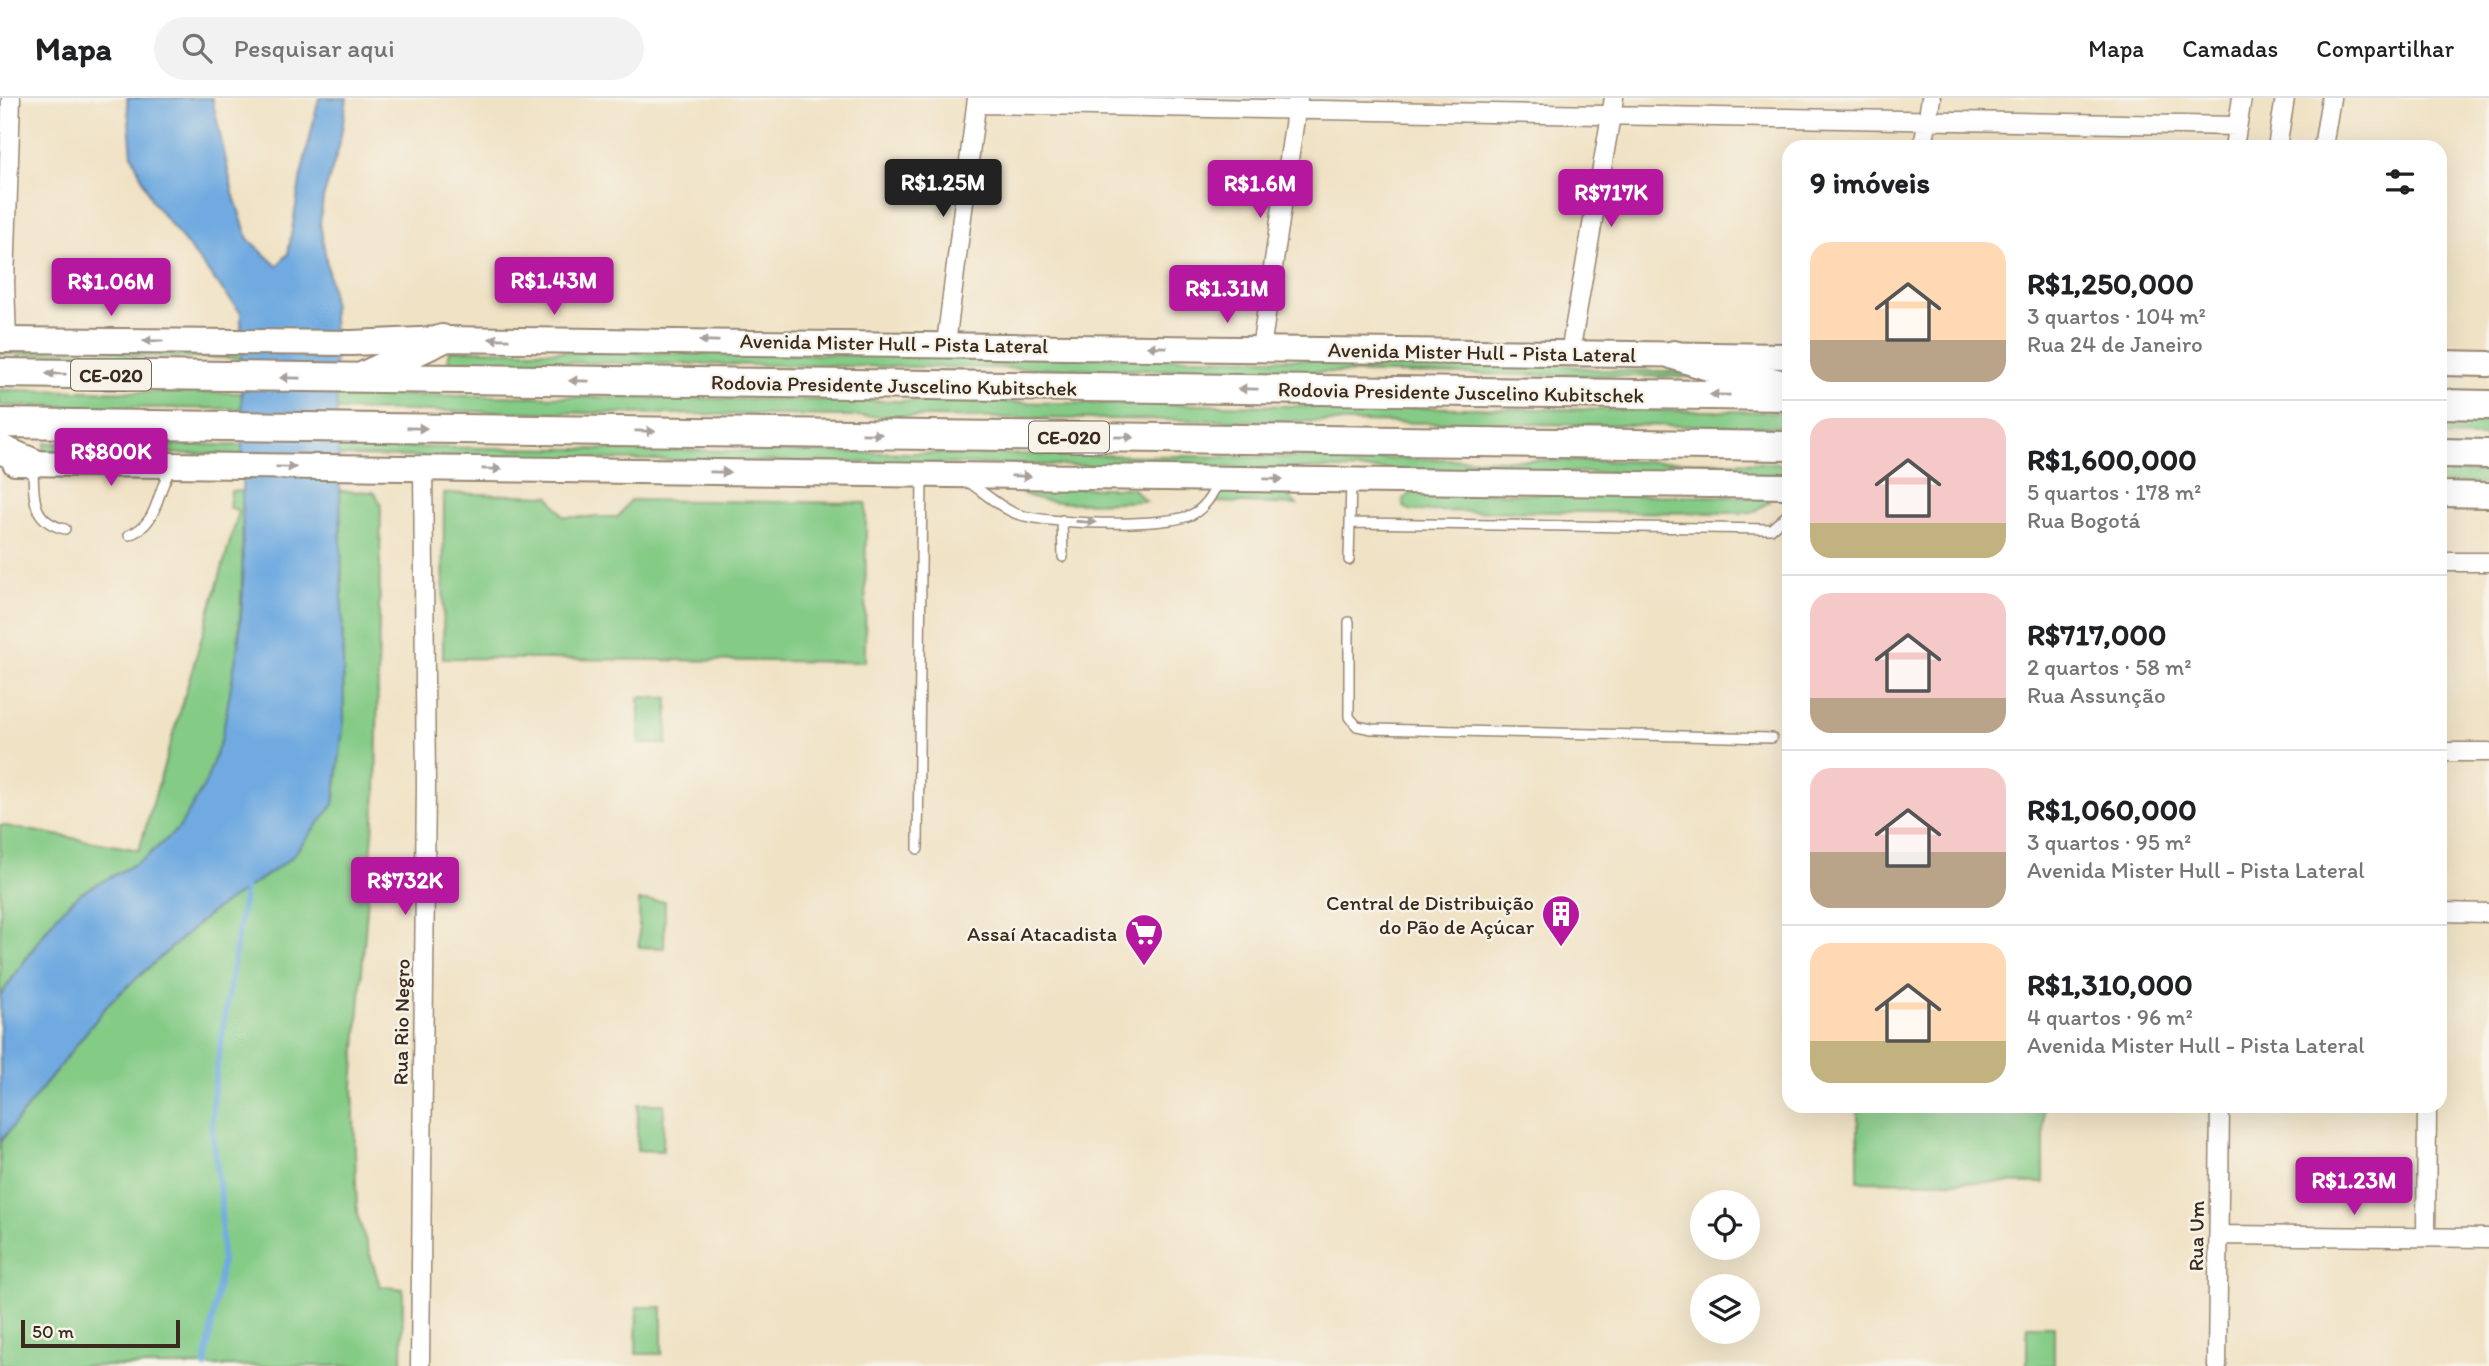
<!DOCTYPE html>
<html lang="pt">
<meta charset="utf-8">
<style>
:root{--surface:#fff;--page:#f2f2f2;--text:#202124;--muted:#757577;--line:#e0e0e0;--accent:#b5179e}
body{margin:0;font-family:Itim,sans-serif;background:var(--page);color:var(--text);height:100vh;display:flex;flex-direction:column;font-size:26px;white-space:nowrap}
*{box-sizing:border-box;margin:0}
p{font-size:23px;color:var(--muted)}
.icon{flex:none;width:38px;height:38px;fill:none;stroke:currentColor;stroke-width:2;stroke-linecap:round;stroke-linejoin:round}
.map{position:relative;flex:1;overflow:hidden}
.details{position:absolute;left:1782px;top:42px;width:665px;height:973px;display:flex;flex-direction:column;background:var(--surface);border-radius:21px;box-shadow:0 7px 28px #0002}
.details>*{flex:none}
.controls{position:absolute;left:1690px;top:1092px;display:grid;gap:14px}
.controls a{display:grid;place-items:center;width:70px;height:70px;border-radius:50%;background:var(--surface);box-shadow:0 7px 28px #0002;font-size:35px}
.scale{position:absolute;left:21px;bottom:18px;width:159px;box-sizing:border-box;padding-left:7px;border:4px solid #3b2a1e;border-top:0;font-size:19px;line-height:24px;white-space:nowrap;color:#3b2a1e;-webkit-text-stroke:5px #f7f3e8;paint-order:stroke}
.price{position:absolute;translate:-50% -60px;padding:0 16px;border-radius:7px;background:var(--accent);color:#fff;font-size:23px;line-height:46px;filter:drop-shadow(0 2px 4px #0008)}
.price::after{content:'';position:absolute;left:50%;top:42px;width:21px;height:16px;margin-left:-10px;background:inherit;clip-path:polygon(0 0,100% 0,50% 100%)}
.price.active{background:#222;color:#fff}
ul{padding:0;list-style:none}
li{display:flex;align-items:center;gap:21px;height:175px;padding:0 28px}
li+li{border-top:2px solid var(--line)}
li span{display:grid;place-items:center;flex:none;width:196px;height:140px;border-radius:21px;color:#555}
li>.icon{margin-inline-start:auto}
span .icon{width:84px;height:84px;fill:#fffc;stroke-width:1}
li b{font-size:30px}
h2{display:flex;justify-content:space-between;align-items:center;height:84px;padding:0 28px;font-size:30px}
header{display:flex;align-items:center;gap:42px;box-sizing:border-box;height:98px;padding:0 35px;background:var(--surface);border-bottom:2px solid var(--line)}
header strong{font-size:33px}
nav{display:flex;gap:38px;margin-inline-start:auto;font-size:24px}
.search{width:490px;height:63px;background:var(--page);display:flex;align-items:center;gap:18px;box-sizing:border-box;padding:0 24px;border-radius:38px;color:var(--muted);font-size:26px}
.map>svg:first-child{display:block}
</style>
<header>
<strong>Mapa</strong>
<div class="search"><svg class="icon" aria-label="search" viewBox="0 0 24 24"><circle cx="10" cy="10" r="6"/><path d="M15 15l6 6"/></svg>Pesquisar aqui</div>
<nav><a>Mapa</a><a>Camadas</a><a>Compartilhar</a></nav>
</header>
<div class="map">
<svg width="2489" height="1268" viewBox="0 0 2489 1268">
<rect width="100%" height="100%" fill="#f7f3e8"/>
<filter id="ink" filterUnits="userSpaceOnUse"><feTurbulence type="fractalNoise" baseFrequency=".0143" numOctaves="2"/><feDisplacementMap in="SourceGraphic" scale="14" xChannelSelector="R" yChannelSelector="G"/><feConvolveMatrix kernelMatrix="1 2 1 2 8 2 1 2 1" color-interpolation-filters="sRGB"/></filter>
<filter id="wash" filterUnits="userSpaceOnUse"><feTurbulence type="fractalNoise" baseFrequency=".00686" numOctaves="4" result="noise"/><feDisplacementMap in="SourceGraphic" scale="28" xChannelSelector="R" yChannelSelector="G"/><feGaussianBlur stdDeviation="1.57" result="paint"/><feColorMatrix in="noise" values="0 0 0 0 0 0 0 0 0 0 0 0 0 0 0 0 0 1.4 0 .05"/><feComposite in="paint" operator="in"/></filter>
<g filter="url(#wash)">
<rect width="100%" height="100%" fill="#f0e2c5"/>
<!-- green -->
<path fill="#84cb86" stroke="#607a52" stroke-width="2" d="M0 252 349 254 329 262 0 256Z
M450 252 1542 264 1601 272 1697 274 1701 279 448 263Z
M0 292 1788 314V329L0 308Z
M2440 322 2489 323V339L2440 338Z
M45 345 1778 365 1788 370V377L43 354Z
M2440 374H2489V386L2440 385Z
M1016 390H1132L1146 403C1117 403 1033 412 1016 390Z
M231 393H243C243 486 244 659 178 731 161 750 138 767 115 779 104 784 92 788 82 795 52 814 22 869 0 898V727L139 752 239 413 229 409Z
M340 393 374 394 381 406 376 695 353 988 357 1116 380 1188 403 1191 402 1268H0V1044L110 904 209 816 290 761 344 622Z
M1220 393 1279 394 1287 397 1297 407 1213 404Z
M1412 394 1765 399 1769 404 1751 415 1411 413 1404 409 1403 402Z
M444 395 549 398 564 419H618L630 402 866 405 865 564 443 560Z
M639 599 668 600 667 646H639Z
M639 803H665L664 850 639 849Z
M638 1006H664L663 1053 637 1052Z
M1858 1008H2044V1085L1858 1083Z
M637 1209H662V1256H636Z
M2027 1228H2054V1268H2027Z"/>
<!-- water -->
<path fill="#6faae0" stroke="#556a7f" stroke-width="2" d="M127 0H212L233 95 248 141 277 168 288 156 301 78 319 0H347L339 49 323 100 320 125 332 196 340 393 344 622 334 706 290 761 209 816 110 904 0 1044V898L58 816 81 795 144 761 179 730 205 686 222 639 239 542 243 494 241 215 152 103 132 57Z"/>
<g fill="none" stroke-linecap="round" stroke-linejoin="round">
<!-- stream -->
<path stroke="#6faae0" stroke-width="6" d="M205 1268 222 1164 221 1101 212 1030 214 988 246 785"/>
</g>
</g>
<g filter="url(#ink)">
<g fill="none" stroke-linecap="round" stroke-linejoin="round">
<defs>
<path id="service" d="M33 367C34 397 30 423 65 431
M967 383C982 393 996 406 1012 414 1038 427 1168 430 1193 416 1206 409 1213 396 1218 383
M1062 422 1063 459
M1350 425 1771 431 1788 416
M129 437C160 425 155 395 171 371
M1349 462 1351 384
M1349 524V619L1357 628 1372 631 1772 640
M918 751 922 378"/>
<path id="minor" d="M977 6 2237 28
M1923 49 1931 0
M2234 49 2242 0
M2277 49 2285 0
M2323 49 2331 0
M7 242 5 184 11 0
M946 246 977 0
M1261 251 1298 0
M1570 255 1614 0
M2440 464H2489
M2440 654H2489
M2440 814 2489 815
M2219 1137 2489 1140
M2426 1139 2427 1008
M420 1268 426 686 423 370
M2217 1268 2220 1008"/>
<path id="secondary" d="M0 242 352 245 442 241 1788 258
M2440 265 2489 266
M15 365 1788 388
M2440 396 2489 397"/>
<path id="trunk" d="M1674 257 1733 276 1776 285
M0 275 1788 298
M364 278 442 241
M2440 306 2489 307
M0 325 1788 348
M0 351 33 365
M2440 355 2489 356"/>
</defs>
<!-- service casing -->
<use href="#service" stroke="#968672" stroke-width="12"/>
<!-- minor casing -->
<use href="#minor" stroke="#968672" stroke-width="21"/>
<!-- secondary casing -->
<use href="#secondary" stroke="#968672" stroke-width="28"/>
<!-- trunk casing -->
<use href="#trunk" stroke="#968672" stroke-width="32"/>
<!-- service -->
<use href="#service" stroke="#fff" stroke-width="9"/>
<!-- minor -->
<use href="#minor" stroke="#fff" stroke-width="18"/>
<!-- secondary -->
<use href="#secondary" stroke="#fff" stroke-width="24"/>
<!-- trunk -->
<use href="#trunk" stroke="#fff" stroke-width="28"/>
</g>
<!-- one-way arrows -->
<defs><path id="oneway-solid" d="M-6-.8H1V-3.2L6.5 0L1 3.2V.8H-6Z" transform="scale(1.75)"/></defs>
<g fill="#a79f9a">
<use href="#oneway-solid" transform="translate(499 241) rotate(-179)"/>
<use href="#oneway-solid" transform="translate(153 243) rotate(-180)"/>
<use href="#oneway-solid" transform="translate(709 243) rotate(-179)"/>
<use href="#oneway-solid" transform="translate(1157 249) rotate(-179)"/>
<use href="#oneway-solid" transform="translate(56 276) rotate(-179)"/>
<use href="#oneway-solid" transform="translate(290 280) rotate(-179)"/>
<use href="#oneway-solid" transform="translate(579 283) rotate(-179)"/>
<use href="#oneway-solid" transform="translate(1248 291) rotate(-179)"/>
<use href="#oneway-solid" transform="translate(1720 297) rotate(-179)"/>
<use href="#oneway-solid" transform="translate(417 330) rotate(1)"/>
<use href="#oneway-solid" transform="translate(645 333) rotate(1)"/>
<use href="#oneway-solid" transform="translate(872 336) rotate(1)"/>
<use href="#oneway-solid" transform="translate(1124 339) rotate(1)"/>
<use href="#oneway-solid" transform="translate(286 369) rotate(1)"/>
<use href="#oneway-solid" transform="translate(492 371) rotate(1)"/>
<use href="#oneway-solid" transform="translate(720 374) rotate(1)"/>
<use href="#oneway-solid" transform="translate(1021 378) rotate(1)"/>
<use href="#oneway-solid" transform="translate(1273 381) rotate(1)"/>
<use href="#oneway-solid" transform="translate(1086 424) rotate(4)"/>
</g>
</g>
<!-- icons -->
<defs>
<symbol id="building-pin" viewBox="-11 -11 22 30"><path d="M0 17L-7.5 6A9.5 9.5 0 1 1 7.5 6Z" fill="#b5179e" stroke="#f7f3e8"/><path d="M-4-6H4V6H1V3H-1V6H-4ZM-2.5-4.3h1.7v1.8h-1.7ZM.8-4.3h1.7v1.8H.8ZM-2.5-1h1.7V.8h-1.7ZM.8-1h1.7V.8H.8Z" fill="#fff"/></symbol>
<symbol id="supermarket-pin" viewBox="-11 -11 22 30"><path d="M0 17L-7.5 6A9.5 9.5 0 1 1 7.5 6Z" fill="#b5179e" stroke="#f7f3e8"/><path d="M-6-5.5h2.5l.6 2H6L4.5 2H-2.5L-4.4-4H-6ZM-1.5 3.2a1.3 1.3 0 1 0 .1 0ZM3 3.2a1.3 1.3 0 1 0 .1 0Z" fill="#fff"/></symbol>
</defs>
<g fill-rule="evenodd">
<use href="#building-pin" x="1539" y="794" width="44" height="60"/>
<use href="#supermarket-pin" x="1122" y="813" width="44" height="60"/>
</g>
<g text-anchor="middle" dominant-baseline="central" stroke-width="5" stroke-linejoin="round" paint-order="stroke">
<!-- shield labels -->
<g fill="#f7f3e8" stroke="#73665b" stroke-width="2">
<rect x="71" y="261.5" width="80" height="31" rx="5"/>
<rect x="1029" y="323.5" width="80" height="31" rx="5"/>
</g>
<g font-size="19" font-weight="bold" fill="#3b2a1e">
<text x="111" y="277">CE-020</text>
<text x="1069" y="339">CE-020</text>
</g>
<!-- street labels -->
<g font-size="21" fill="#3b2a1e" stroke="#f7f3e8">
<text transform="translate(894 245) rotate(1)">Avenida Mister Hull - Pista Lateral</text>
<text transform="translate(1482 254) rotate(1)">Avenida Mister Hull - Pista Lateral</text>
<text transform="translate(894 287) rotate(1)">Rodovia Presidente Juscelino Kubitschek</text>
<text transform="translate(1461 294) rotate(1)">Rodovia Presidente Juscelino Kubitschek</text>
<text transform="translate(401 924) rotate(-89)">Rua Rio Negro</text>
<text transform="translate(2196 1138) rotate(-89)">Rua Um</text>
</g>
<!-- poi labels -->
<g font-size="21" fill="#3b2a1e" stroke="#f7f3e8" text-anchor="end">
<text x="1534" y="804">Central de Distribuição<tspan x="1534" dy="24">do Pão de Açúcar</tspan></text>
<text x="1117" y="835">Assaí Atacadista</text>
</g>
</g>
</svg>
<div class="controls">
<a><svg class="icon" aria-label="locate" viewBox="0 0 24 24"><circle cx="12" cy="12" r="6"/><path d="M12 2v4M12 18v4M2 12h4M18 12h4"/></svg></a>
<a><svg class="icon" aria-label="layers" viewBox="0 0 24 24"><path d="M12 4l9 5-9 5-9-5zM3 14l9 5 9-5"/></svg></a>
</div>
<div class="scale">50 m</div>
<b class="price active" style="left:943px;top:121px">R$1.25M</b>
<b class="price" style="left:1260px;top:122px">R$1.6M</b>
<b class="price" style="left:1611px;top:131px">R$717K</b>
<b class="price" style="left:554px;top:219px">R$1.43M</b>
<b class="price" style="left:111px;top:220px">R$1.06M</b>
<b class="price" style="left:1227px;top:227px">R$1.31M</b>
<b class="price" style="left:111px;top:390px">R$800K</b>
<b class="price" style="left:405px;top:819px">R$732K</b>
<b class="price" style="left:2354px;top:1119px">R$1.23M</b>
<section class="details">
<h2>9 imóveis<svg class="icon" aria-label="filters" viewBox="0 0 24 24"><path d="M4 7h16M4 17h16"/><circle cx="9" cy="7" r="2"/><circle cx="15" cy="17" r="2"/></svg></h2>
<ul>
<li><span style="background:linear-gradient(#ffd9b3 70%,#b9a48a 0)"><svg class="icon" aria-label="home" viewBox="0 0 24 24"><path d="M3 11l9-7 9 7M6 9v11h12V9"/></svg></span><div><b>R$1,250,000</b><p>3 quartos · 104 m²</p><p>Rua 24 de Janeiro</p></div></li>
<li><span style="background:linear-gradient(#f6c9c9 75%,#c2b280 0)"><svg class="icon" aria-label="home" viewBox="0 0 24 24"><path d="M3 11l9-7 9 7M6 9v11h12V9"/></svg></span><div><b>R$1,600,000</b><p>5 quartos · 178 m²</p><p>Rua Bogotá</p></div></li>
<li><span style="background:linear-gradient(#f6c9c9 75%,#b9a48a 0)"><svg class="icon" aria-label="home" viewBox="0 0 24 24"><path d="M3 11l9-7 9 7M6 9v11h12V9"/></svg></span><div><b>R$717,000</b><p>2 quartos · 58 m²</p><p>Rua Assunção</p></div></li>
<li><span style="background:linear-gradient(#f6c9c9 60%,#b9a48a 0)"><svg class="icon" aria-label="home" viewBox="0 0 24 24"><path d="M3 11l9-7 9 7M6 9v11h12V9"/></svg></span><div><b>R$1,060,000</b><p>3 quartos · 95 m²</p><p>Avenida Mister Hull - Pista Lateral</p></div></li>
<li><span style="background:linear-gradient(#ffd9b3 70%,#c2b280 0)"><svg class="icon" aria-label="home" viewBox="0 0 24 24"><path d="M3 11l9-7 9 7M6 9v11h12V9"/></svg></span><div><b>R$1,310,000</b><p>4 quartos · 96 m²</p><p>Avenida Mister Hull - Pista Lateral</p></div></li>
</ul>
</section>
</div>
